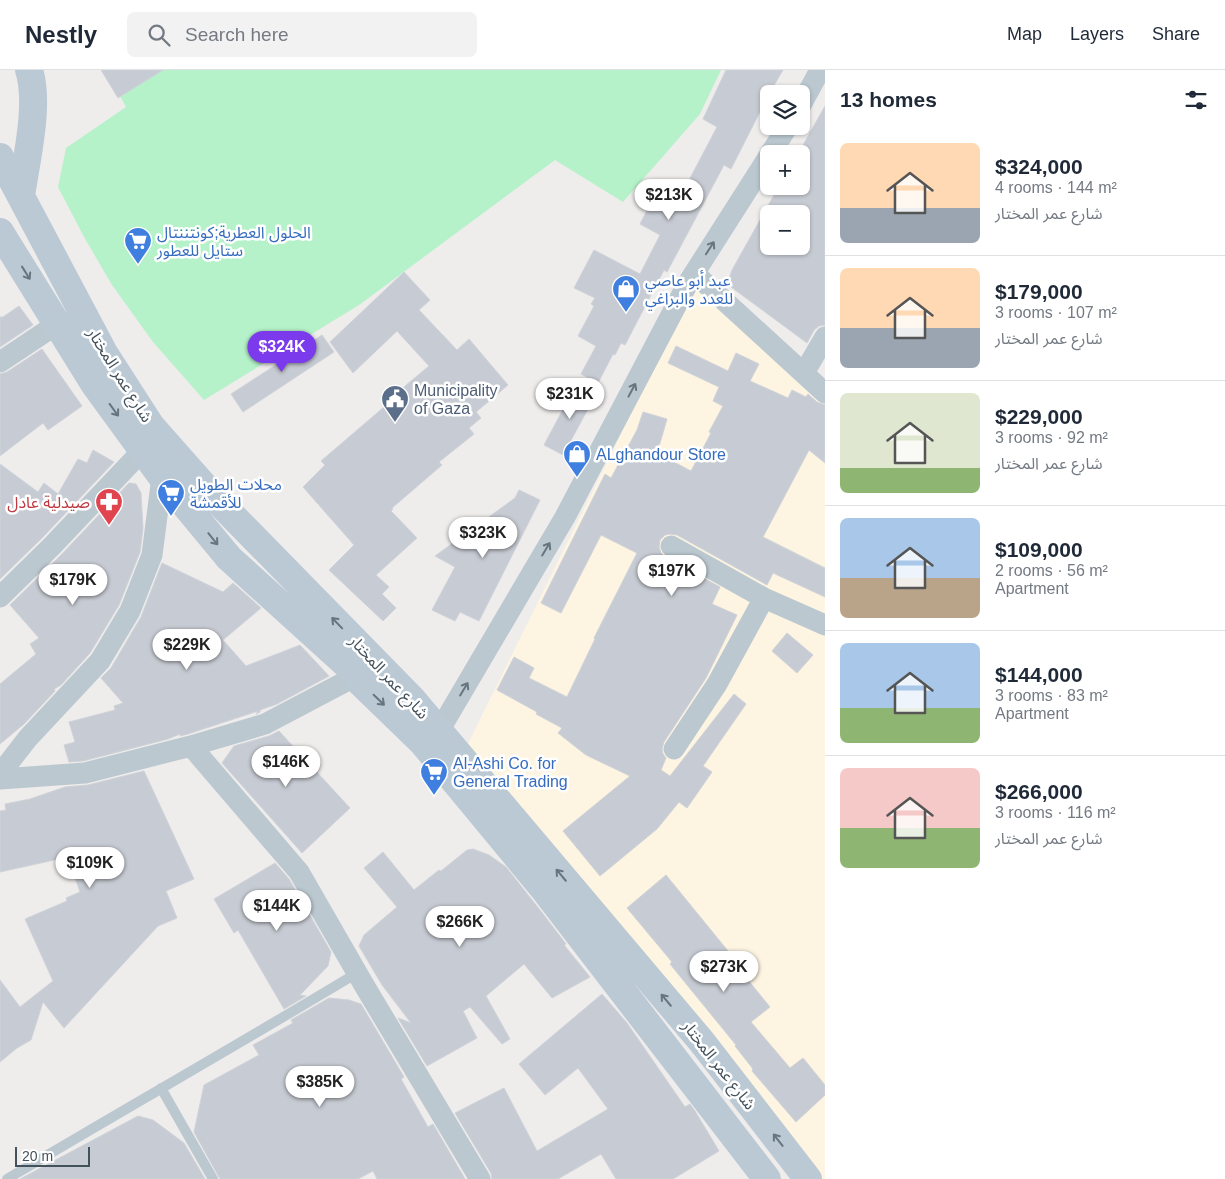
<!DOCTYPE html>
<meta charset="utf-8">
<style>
:root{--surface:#fff;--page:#f2f2f3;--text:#1f2937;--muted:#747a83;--line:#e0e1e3;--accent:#7c3aed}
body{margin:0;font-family:Arial,"Noto Sans Arabic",sans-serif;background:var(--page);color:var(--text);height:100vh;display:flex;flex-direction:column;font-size:19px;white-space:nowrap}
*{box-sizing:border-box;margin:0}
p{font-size:16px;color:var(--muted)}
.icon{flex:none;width:28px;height:28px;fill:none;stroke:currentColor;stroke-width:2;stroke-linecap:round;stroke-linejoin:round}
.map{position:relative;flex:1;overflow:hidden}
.sheet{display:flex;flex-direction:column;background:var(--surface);width:400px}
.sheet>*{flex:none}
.buttons{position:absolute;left:760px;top:15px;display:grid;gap:10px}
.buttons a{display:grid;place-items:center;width:50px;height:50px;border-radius:8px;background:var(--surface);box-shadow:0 1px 4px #0004;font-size:25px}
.scale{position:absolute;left:15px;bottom:12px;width:75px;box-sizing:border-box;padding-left:5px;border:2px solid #43515b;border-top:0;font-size:14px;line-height:18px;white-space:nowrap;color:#43515b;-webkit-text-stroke:4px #fff;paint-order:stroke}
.price{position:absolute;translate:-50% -42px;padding:0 11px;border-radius:18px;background:#fff;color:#222;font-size:16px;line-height:32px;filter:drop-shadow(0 1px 2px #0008)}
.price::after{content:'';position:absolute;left:50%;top:30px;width:15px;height:11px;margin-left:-8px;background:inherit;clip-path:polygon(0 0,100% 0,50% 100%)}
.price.current{background:var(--accent);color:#fff}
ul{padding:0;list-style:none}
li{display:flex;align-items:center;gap:15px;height:125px;padding:0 15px}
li+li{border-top:1px solid var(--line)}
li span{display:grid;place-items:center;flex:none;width:140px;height:100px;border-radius:8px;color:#555}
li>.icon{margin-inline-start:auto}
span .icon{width:60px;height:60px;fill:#fffc;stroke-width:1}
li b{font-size:21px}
h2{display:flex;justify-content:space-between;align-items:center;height:60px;padding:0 15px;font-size:21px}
header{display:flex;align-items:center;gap:30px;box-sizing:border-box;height:70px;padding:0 25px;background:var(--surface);border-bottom:1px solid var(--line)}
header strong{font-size:24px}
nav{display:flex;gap:28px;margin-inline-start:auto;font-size:18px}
.search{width:350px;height:45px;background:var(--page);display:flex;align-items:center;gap:12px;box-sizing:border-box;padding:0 18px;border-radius:8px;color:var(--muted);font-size:19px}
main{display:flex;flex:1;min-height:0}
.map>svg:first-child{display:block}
</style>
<header>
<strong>Nestly</strong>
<div class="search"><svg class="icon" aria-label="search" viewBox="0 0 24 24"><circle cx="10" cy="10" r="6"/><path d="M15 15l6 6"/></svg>Search here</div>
<nav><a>Map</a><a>Layers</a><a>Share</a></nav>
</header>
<main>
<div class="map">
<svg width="825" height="1109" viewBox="0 0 825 1109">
<rect width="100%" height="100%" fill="#efecec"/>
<!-- commercial -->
<path fill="#fdf4e2" d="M696 212 825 337V1109H807L455 700Z"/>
<!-- green -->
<path fill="#b5f2c9" d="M106 0H721L700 44 623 132 555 90 359 235 204 330 153 272 112 215 84 167 58 117 66 78 126 37Z"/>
<!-- building -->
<path fill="#c7cbd3" stroke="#cfd3d9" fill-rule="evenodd" d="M101 0H163L118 28Z
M726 0H783L769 24 731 99 724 95 667 202 664 200 625 275 621 273 615 285 613 284 598 313 581 304 596 276 578 266 594 236 591 234 595 228 574 218 594 180 640 204 660 165 640 154 656 123 676 133 687 114 717 57 703 49Z
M825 36V255L819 256 814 260 807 273 731 217 729 209 732 200 779 116H801V84H798ZM769 144H801V176H769Z
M404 202 430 230 419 240 457 280 469 269 508 315 476 342 481 348 469 358 474 364 439 392 442 395 392 438 393 439 391 441 417 468 376 505 389 517 382 524 396 538 383 551 329 500 354 475 303 417 325 395 321 391 398 325 405 316 429 296 397 261 353 303 330 272Z
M19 236 33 255 0 277V247H3Z
M322 265 334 282 243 342 231 324Z
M676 276 728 301 736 283 759 294 750 311 788 328 792 320 806 327 808 324 817 332 825 335V393L809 380 763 467 825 498V527L773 503 767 515 677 465 670 464 665 465 660 470 659 477 661 483 665 487 720 517 712 534 737 545 706 608 664 672 662 679 663 684 666 688 661 700 670 706 734 624 746 634 703 696 712 702 687 738 679 732 657 759 600 806 563 761 630 706 586 685 558 663 562 658 536 644 537 642 497 620 514 587 534 598 529 608 567 627 595 569 594 568 637 483 601 465 561 543 541 533 605 404 611 408 637 360 643 342 667 349 660 373 655 382 691 401 711 363 709 362 723 336 713 331 719 317 668 293Z
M42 279 82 336 48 360 43 353 0 386V304L7 302Z
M576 315 595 326 563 385 544 375Z
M93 380 114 392 43 467 0 509V394L38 422 44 413 58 424 78 389 87 393Z
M129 413 136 414 141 423 143 458 140 482 119 535 90 583 61 615 54 619 55 621 24 654 0 674V614L36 584 30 574 39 568 10 535 61 485Z
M519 420 540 430 479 551 460 542 455 551 432 540 455 497 435 486 515 428Z
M162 493 223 522 233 513 261 538 223 570 246 596 300 575 329 606 277 634 260 640V642L256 644 258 641 188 664 180 666V664L168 669 83 691 69 692 64 675 75 672 69 652 115 640 114 636 123 633 101 608 111 598 141 547Z
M787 563 813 585 797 603 772 581Z
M279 661 350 738 302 783 222 693 234 676 269 666Z
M144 701 194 809 166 821 177 848 158 856 64 958 43 932 31 970 17 978 0 992V910L20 937 53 911 25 849 67 831 66 828 80 822 68 787 0 802V741L6 740 5 734 30 729 65 717 88 715Z
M473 779 489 785 506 797 540 840 566 874 564 875 590 907 552 928 524 894 486 926 510 969 502 974 470 937 463 941 477 968 427 996 398 948 411 953 382 915 359 876 364 865 397 837 364 798 383 782 414 820 439 800 441 801 467 780Z
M275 793 289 809 331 882 328 896 300 925 306 926 284 939 238 860 234 863 214 829Z
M666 805 737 892 735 894 770 937 751 952 790 998 803 988 825 1015V1025L796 1052 752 1001 753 999 735 976 736 975 670 894 672 892 627 838Z
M602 924 627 953 685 1037 690 1034 695 1041 719 1081 673 1109H616L601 1084 558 1109H492L491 1103 455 1043 504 1018 537 1081 608 1039 578 998 545 1025 519 994Z
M329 928 349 930 361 934 404 1007 401 1009 428 1057 433 1054 465 1109H377L373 1101 358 1109H220L194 1062 204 1015 259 985 253 975 293 953 291 950Z
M138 1046 153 1050 184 1073 205 1109H20Z"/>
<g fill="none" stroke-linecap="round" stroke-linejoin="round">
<!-- service -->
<path stroke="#bbc8d0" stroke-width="10" d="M161 1018 213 1109
M7 1109C123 1040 241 973 357 903"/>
<!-- minor -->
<path stroke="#bbc8d0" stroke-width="21" d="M801 35 820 0
M770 84 788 56
M694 203 825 323
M0 292 57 254
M804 303 825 267
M671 476 764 528 825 555
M0 527 52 476 143 380
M439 661 565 447 688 213 769 86
M191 676 299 802 364 915 480 1109
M674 679 717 614 764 528
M0 704 28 668 100 591 130 541 152 485 162 407
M0 709 85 703 191 676 265 654 358 605"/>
<!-- secondary -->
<path stroke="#bbc9d5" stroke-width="28" d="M0 87 104 283 151 356 212 425 412 629 702 972 808 1109
M21 126C26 91 40 34 29 0
M0 162 95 315 162 407 229 488 358 605 360 612 423 673 543 818 767 1109"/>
</g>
<!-- one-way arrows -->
<defs><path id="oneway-shaft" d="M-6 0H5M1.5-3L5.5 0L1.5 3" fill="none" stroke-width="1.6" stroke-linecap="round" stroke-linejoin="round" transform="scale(1.25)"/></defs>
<g stroke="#67757e">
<use href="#oneway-shaft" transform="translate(710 178) rotate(-57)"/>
<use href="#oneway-shaft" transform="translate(632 320) rotate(-62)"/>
<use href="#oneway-shaft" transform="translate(546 479) rotate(-59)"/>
<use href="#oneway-shaft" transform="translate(464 619) rotate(-59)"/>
</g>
<g stroke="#677580">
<use href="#oneway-shaft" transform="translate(26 203) rotate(58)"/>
<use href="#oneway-shaft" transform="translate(114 340) rotate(54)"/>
<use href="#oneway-shaft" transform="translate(213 469) rotate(51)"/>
<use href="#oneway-shaft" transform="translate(337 553) rotate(-134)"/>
<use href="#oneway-shaft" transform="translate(379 630) rotate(44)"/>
<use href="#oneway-shaft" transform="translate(561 805) rotate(-130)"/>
<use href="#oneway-shaft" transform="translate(666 930) rotate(-130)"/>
<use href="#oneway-shaft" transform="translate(778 1070) rotate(-128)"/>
</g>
<!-- icons -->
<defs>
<symbol id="supermarket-pin" viewBox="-11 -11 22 30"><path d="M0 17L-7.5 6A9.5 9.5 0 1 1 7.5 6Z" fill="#3f7fe0" stroke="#fff"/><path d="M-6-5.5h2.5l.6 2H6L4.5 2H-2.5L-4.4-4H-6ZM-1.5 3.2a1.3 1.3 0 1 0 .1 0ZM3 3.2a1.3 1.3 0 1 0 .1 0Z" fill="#fff"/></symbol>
<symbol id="shop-pin" viewBox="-11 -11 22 30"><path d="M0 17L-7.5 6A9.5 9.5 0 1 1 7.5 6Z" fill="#3f7fe0" stroke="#fff"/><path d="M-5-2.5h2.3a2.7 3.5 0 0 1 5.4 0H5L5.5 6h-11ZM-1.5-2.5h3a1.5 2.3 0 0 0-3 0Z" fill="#fff"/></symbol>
<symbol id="civic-pin" viewBox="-11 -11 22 30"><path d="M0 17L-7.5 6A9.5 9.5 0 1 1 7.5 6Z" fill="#5c6f8a" stroke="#fff"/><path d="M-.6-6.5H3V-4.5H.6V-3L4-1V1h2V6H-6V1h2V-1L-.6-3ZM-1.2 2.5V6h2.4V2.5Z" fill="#fff"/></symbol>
<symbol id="pharmacy-pin" viewBox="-11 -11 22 30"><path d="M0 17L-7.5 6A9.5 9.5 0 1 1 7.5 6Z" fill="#e0444e" stroke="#fff"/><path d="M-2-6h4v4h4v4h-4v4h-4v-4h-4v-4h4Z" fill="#fff"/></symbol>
</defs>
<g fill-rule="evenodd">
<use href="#supermarket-pin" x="122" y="155" width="32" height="43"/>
<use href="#shop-pin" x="610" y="203" width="32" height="43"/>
<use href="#civic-pin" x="379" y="313" width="32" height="43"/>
<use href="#shop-pin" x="561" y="368" width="32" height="43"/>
<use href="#supermarket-pin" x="155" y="407" width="32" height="43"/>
<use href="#pharmacy-pin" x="93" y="416" width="32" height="43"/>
<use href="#supermarket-pin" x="418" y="686" width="32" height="43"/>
</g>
<g text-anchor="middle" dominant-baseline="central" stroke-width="5" stroke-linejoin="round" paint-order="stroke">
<!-- shop labels -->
<g font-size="16" fill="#366cbe" stroke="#fff" text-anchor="start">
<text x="157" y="162">الحلول العطرية;كونتننتال<tspan x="157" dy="18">ستايل للعطور</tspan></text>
<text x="645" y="210">عبد أبو عاصي<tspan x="645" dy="18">للعدد والبراغي</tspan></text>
<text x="596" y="384">ALghandour Store</text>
<text x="190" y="414">محلات الطويل<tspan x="190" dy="18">للأقمشة</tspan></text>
<text x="453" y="693">Al-Ashi Co. for<tspan x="453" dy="18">General Trading</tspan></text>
</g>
<!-- street labels -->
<g font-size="16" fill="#43515b" stroke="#fff">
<text transform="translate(120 305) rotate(58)">شارع عمر المختار</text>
<text transform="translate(389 607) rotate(47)">شارع عمر المختار</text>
<text transform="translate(719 995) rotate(52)">شارع عمر المختار</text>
</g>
<!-- service labels -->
<g font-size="16" fill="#4e5e75" stroke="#fff" text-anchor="start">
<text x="414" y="320">Municipality<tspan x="414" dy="18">of Gaza</tspan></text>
</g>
<!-- health labels -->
<g font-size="16" fill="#be3a42" stroke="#fff" text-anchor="end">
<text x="90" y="432">صيدلية عادل</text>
</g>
</g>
</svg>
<div class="buttons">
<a><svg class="icon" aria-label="layers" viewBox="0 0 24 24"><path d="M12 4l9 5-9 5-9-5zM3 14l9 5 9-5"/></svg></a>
<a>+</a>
<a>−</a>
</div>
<div class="scale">20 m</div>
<b class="price" style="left:669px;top:151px">$213K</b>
<b class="price current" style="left:282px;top:303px">$324K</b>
<b class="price" style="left:570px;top:350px">$231K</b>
<b class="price" style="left:483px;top:489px">$323K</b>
<b class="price" style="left:672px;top:527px">$197K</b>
<b class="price" style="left:73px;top:536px">$179K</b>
<b class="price" style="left:187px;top:601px">$229K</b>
<b class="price" style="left:286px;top:718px">$146K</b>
<b class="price" style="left:90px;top:819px">$109K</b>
<b class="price" style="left:277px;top:862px">$144K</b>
<b class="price" style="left:460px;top:878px">$266K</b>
<b class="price" style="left:724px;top:923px">$273K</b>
<b class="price" style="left:320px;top:1038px">$385K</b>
</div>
<section class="sheet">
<h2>13 homes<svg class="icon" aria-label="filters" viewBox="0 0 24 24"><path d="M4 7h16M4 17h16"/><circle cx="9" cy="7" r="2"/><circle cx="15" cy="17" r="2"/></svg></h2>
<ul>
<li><span style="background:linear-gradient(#ffd9b3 65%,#9aa5b1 0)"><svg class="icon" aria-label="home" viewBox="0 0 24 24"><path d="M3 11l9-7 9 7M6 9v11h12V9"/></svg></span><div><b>$324,000</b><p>4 rooms · 144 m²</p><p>شارع عمر المختار</p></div></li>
<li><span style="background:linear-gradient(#ffd9b3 60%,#9aa5b1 0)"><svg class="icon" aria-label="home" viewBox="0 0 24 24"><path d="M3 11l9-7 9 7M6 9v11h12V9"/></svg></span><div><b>$179,000</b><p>3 rooms · 107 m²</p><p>شارع عمر المختار</p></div></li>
<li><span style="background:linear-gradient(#dfe7d0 75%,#8fb573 0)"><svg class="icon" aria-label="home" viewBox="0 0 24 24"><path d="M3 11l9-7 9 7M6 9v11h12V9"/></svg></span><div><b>$229,000</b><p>3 rooms · 92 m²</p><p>شارع عمر المختار</p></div></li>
<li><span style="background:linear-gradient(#a9c7e8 60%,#b9a48a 0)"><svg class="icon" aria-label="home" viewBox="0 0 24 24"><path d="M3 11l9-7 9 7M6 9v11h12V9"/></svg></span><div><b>$109,000</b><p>2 rooms · 56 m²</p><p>Apartment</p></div></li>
<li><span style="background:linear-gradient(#a9c7e8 65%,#8fb573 0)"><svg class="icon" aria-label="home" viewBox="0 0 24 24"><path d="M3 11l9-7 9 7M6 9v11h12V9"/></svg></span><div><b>$144,000</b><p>3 rooms · 83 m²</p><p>Apartment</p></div></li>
<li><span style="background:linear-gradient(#f6c9c9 60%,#8fb573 0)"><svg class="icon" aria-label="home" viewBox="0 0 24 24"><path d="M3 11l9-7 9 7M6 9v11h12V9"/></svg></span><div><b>$266,000</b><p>3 rooms · 116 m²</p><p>شارع عمر المختار</p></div></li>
</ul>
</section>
</main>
